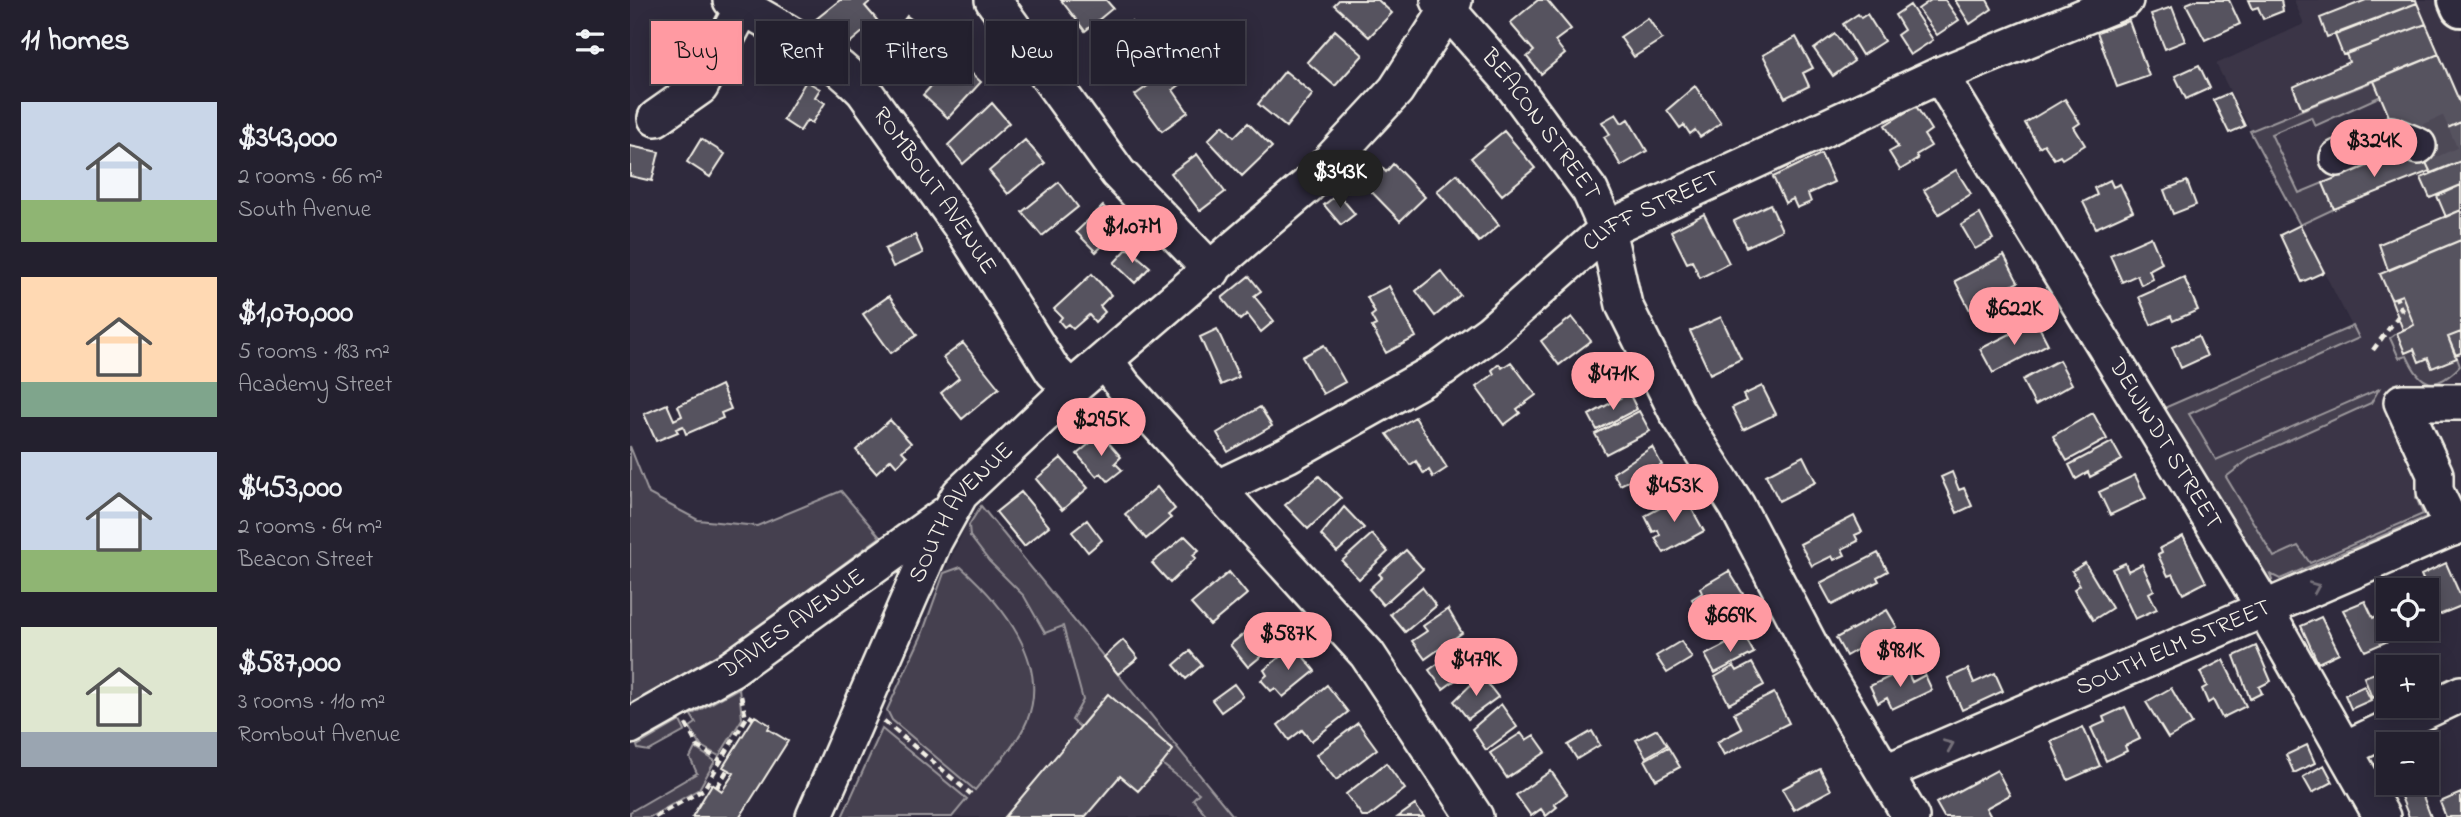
<!DOCTYPE html>
<meta charset="utf-8">
<style>
:root{--surface:#23202e;--page:#2f2d3a;--text:#f1f3f6;--muted:#a3a3aa;--line:#403e4a;--accent:#ff9aa2}
body{margin:0;font-family:"Indie Flower",sans-serif;background:var(--page);color:var(--text);height:100vh;display:flex;flex-direction:column;font-size:26px;white-space:nowrap}
*{box-sizing:border-box;margin:0}
p{font-size:23px;color:var(--muted)}
.icon{flex:none;width:38px;height:38px;fill:none;stroke:currentColor;stroke-width:2;stroke-linecap:round;stroke-linejoin:round}
.map{position:relative;flex:1;overflow:hidden}
.side{display:flex;flex-direction:column;background:var(--surface);width:630px}
.side>*{flex:none}
.banner{position:absolute;left:21px;top:21px;width:665px;height:63px;display:flex;gap:14px}
.fabs{position:absolute;left:1746px;top:578px;display:grid;gap:14px}
.fabs a{display:grid;place-items:center;width:63px;height:63px;border-radius:0px;background:var(--surface);box-shadow:0 4px 18px #0003,0 0 0 2px var(--line);font-size:35px}
.price{position:absolute;translate:-50% -60px;padding:0 16px;border-radius:24px;background:var(--accent);color:#111;font-size:23px;line-height:46px;filter:drop-shadow(0 2px 4px #0008)}
.price::after{content:'';position:absolute;left:50%;top:42px;width:21px;height:16px;margin-left:-10px;background:inherit;clip-path:polygon(0 0,100% 0,50% 100%)}
.price.selected{background:#222;color:#fff}
ul{padding:0;list-style:none}
li{display:flex;align-items:center;gap:21px;height:175px;padding:0 21px}
li span{display:grid;place-items:center;flex:none;width:196px;height:140px;border-radius:0px;color:#555}
li>.icon{margin-inline-start:auto}
span .icon{width:84px;height:84px;fill:#fffc;stroke-width:1}
li b{font-size:30px}
h2{display:flex;justify-content:space-between;align-items:center;height:84px;padding:0 21px;font-size:30px}
.tag{padding:0 24px;border-radius:0px;background:var(--surface);box-shadow:0 4px 18px #0003,0 0 0 2px var(--line);font-size:24px;line-height:63px}
.tag.selected{background:var(--accent);color:#111}
main{display:flex;flex:1;min-height:0}
.map>svg:first-child{display:block}
</style>
<main>
<section class="side">
<h2>11 homes<svg class="icon" aria-label="filters" viewBox="0 0 24 24"><path d="M4 7h16M4 17h16"/><circle cx="9" cy="7" r="2"/><circle cx="15" cy="17" r="2"/></svg></h2>
<ul>
<li><span style="background:linear-gradient(#c9d6e8 70%,#8fb573 0)"><svg class="icon" aria-label="home" viewBox="0 0 24 24"><path d="M3 11l9-7 9 7M6 9v11h12V9"/></svg></span><div><b>$343,000</b><p>2 rooms · 66 m²</p><p>South Avenue</p></div></li>
<li><span style="background:linear-gradient(#ffd9b3 75%,#7fa58c 0)"><svg class="icon" aria-label="home" viewBox="0 0 24 24"><path d="M3 11l9-7 9 7M6 9v11h12V9"/></svg></span><div><b>$1,070,000</b><p>5 rooms · 183 m²</p><p>Academy Street</p></div></li>
<li><span style="background:linear-gradient(#c9d6e8 70%,#8fb573 0)"><svg class="icon" aria-label="home" viewBox="0 0 24 24"><path d="M3 11l9-7 9 7M6 9v11h12V9"/></svg></span><div><b>$453,000</b><p>2 rooms · 64 m²</p><p>Beacon Street</p></div></li>
<li><span style="background:linear-gradient(#dfe7d0 75%,#9aa5b1 0)"><svg class="icon" aria-label="home" viewBox="0 0 24 24"><path d="M3 11l9-7 9 7M6 9v11h12V9"/></svg></span><div><b>$587,000</b><p>3 rooms · 110 m²</p><p>Rombout Avenue</p></div></li>
</ul>
</section>
<div class="map">
<svg width="1831" height="817" viewBox="0 0 1831 817">
<rect width="100%" height="100%" fill="#2f2a3d"/>
<filter id="ink" filterUnits="userSpaceOnUse"><feTurbulence type="fractalNoise" baseFrequency=".0143" numOctaves="2"/><feDisplacementMap in="SourceGraphic" scale="14" xChannelSelector="R" yChannelSelector="G"/><feConvolveMatrix kernelMatrix="1 2 1 2 8 2 1 2 1" color-interpolation-filters="sRGB"/></filter>
<g filter="url(#ink)">
<!-- built -->
<path fill="#3b3647" d="M1664 0H1831V510L1646 589 1532 409 1722 326 1586 64 1674 24Z
M351 506 502 693 604 817H212L314 573 337 524Z"/>
<!-- green -->
<path fill="#454050" stroke="#9c989c" stroke-width="2" d="M1744 81 1751 96 1685 126 1681 117 1641 134 1669 193 1693 183 1704 209 1670 225 1620 131Z
M1723 326 1729 338 1559 414 1586 460 1749 389 1741 403 1622 457 1596 477 1644 557 1668 546 1680 563 1793 514 1786 497 1789 492 1801 515 1650 579 1640 574 1642 580 1639 581 1532 409Z
M1767 333 1775 353 1784 349 1789 362 1798 358H1827L1830 366C1805 392 1791 387 1777 356L1769 358 1760 338Z
M0 446 19 494 68 520 127 526 211 491 250 537 102 646 0 705Z
M351 506 604 817H578L563 799 569 793 532 764 543 750 477 695 450 727 442 720 453 700 433 626 415 633 394 596 359 561 340 536 339 525Z
M331 567C371 603 421 662 397 721 386 747 362 769 345 790L262 720 257 710 291 637 314 573Z
M109 688 112 719 89 756 71 746 60 727 66 723 61 715Z
M50 721 55 731 19 751 8 749 7 746Z
M252 729 337 799 322 817H212Z
M65 748 85 761 69 789 20 817H0V812L67 773 60 758Z"/>
<!-- building -->
<path fill="#56525f" stroke="#f4f1e8" stroke-width="2" d="M210 0H242L235 6 247 20 210 51 185 20Z
M431 0H476L483 8 455 31Z
M709 0H748L762 13 739 37 704 5Z
M908 0H917L941 29 925 41 935 54 911 74 897 57 904 51 880 23Z
M1301 0H1315L1329 20 1307 35 1288 9Z
M1325 0H1357L1362 9 1340 24Z
M1566 0H1599L1610 24 1575 40 1556 4Z
M1618 0H1651L1653 11 1633 19 1628 7 1622 9Z
M1736 0H1786L1787 3 1697 37 1690 18Z
M1787 3 1796 24 1713 55 1705 35Z
M1280 5 1303 40 1280 55 1267 35 1274 30 1265 15Z
M1542 7 1555 41 1535 49 1521 14Z
M1228 14 1231 18 1237 14 1254 41 1232 55 1213 24Z
M277 16 292 27 265 64 239 45 252 29 262 36Z
M1018 18 1032 39 1004 57 990 37Z
M1499 21 1519 76 1487 87 1467 32Z
M501 22 528 54 502 75 475 43Z
M1796 24 1809 54 1672 109 1663 87 1719 62 1716 54Z
M705 30 733 55 705 86 677 62Z
M1205 34 1224 61 1203 76 1184 49Z
M302 37 317 48 303 69 287 58Z
M1166 37 1183 68 1173 73 1179 86 1155 98 1133 55Z
M1809 54 1831 105V122L1786 142 1776 121 1763 126 1744 81Z
M326 59 351 82 318 118 293 95Z
M1569 65 1580 88 1556 99 1545 76Z
M540 70 551 84 543 90 558 112 532 131 505 95Z
M655 71 683 94 656 127 628 104Z
M176 81 190 89 185 97 195 103 182 123 177 120 170 131 153 120Z
M1065 86 1091 123 1070 137 1065 130 1060 134 1054 125 1050 128 1037 110Z
M1599 93 1615 126 1599 133 1583 100Z
M1435 99 1450 123 1444 127 1455 145 1432 159 1430 156 1424 159 1414 144 1409 147 1395 123Z
M362 103 379 123 333 164 318 145Z
M1286 106 1301 130 1294 135 1301 146 1286 155 1288 159 1270 170 1259 152 1268 147 1255 125Z
M986 114 992 123 998 119 1017 151 991 166 974 137 980 134 972 122Z
M1831 122V161L1801 173 1786 142Z
M618 123 642 147 612 176 578 140 593 125 604 137Z
M874 131 905 168 872 195 841 158Z
M71 139 95 154 80 177 57 162Z
M395 140 415 163 378 194 359 171Z
M0 146 29 152 22 181 0 176Z
M1790 150 1800 171 1704 209 1693 183 1748 161 1750 166Z
M567 154 595 192 570 211 541 173Z
M1191 154 1204 182 1178 194 1181 202 1167 208 1163 199 1155 203 1143 177Z
M1831 161V185L1800 198 1791 178Z
M763 164 795 197 770 221 733 183 750 166 756 172Z
M1326 170 1341 194 1309 214 1294 190Z
M827 174 869 225 849 242 807 191Z
M1480 180 1483 187 1490 184 1503 211 1466 228 1453 202 1467 195 1464 188Z
M1557 181 1566 205 1543 214 1534 190Z
M429 182 448 207 412 236 392 212Z
M1831 185V210L1816 217 1807 196Z
M708 194 725 214 711 225 694 205Z
M1140 204 1152 230 1116 247 1104 221Z
M473 206 492 227 466 252 446 232Z
M1831 210V240L1758 270 1749 244Z
M1074 214 1099 263 1070 278 1062 261 1057 263 1041 231Z
M1350 214 1363 239 1345 249 1331 225Z
M1670 225 1694 272 1672 282 1650 235Z
M285 235 293 253 263 267 255 249Z
M1521 237 1532 263 1519 270 1523 279 1511 285 1507 275 1492 282 1480 255Z
M1831 240V332L1818 337 1827 358 1802 368 1798 358 1789 362 1784 349 1775 353 1767 333 1784 325 1772 295 1761 299 1750 274Z
M498 248 520 267 505 283 484 263Z
M1374 255 1388 282 1363 296 1370 309 1346 322 1325 281Z
M811 271 830 295 805 316 786 291Z
M462 274 481 295 470 306 475 312 465 322 459 315 443 329 438 324 434 327 429 321 432 317 424 309Z
M619 276 631 291 624 296 644 321 631 332 617 314 610 320 592 298Z
M1554 277 1568 310 1543 321 1541 316 1521 325 1509 297Z
M759 286 786 337 756 353 742 327 746 325 741 316 745 313 737 297Z
M1772 295 1784 325 1773 330 1761 299Z
M259 296 287 335 261 353 233 314Z
M942 317 961 341 929 365 911 341Z
M1091 317 1111 359 1080 374 1060 331Z
M1406 321 1418 344 1363 373 1350 349Z
M587 329 609 377 591 385 570 337Z
M1831 332V353L1825 355 1818 337Z
M1568 336 1577 356 1551 368 1542 347Z
M333 343 369 388 332 419 311 393 329 378 313 358Z
M694 345 715 382 693 394 672 357Z
M1429 360 1442 384 1405 405 1392 380Z
M881 362 906 395 887 409 890 413 874 425 846 387 864 374 862 370 869 364 872 368Z
M91 385 101 409 91 413 93 418 56 434 53 426 46 429 48 432 26 441 14 414 37 404 44 420 52 416 48 406Z
M1132 386 1146 414 1113 430 1102 408 1116 401 1113 395Z
M999 393 1007 409 967 430 959 415Z
M630 407 642 426 598 452 587 433Z
M1009 411 1020 431 976 454 965 434Z
M1463 413 1477 439 1437 461 1423 436Z
M785 417 817 468 803 477 799 470 794 474 786 461 780 465 757 434Z
M260 420 281 443 272 451 277 456 267 466 261 459 246 473 226 450Z
M471 434 491 457 485 463 492 470 478 481 471 473 466 476 447 454Z
M1482 442 1492 460 1460 477 1458 472 1446 479 1439 465Z
M1022 447 1032 465 990 485 983 473Z
M1173 456 1186 482 1149 501 1136 475Z
M431 458 458 488 432 510 406 479Z
M1322 472 1329 490 1334 488 1342 506 1327 513 1311 477Z
M1505 475 1516 498 1480 515 1469 492Z
M689 476 711 498 678 529 655 505Z
M527 487 545 509 538 515 541 518 516 539 495 514Z
M391 492 419 526 394 546 366 512Z
M1054 495 1074 531 1034 553 1025 538 1030 535 1028 530 1023 532 1015 516Z
M714 507 734 528 707 552 691 535Z
M1224 516 1232 532 1225 535 1228 541 1212 549 1215 555 1204 560 1202 556 1182 566 1170 544Z
M457 520 472 540 458 552 442 532Z
M742 534 758 552 729 579 712 561Z
M555 536 569 550 563 555 566 558 540 583 522 563Z
M1553 536 1576 582 1553 594 1543 574 1538 576 1528 555 1532 553 1530 548Z
M776 550 793 569 753 605 739 589 752 577 749 574Z
M1248 553 1258 571 1247 577 1249 581 1202 605 1190 583Z
M1455 563 1482 608 1463 620 1444 589 1450 585 1442 571Z
M1495 563 1498 571 1512 564 1524 590 1519 593 1527 609 1505 619 1482 569Z
M1816 563 1831 597V606L1809 615 1791 575Z
M1099 571 1113 594 1081 613 1077 606 1069 610 1062 599 1072 593 1070 588Z
M599 572 617 594 580 625 561 604Z
M792 587 806 606 775 632 760 614Z
M1735 601 1743 618 1747 616 1758 641 1735 651 1713 610Z
M818 609 832 633 795 659 782 641 797 631 793 626Z
M1257 610 1267 627 1216 656 1206 638Z
M634 617 652 639 618 667 600 645Z
M1691 617 1709 653 1688 663 1671 626Z
M1114 635 1124 653 1085 673 1075 655Z
M493 640 508 658 488 674 474 657Z
M840 641 853 660 813 689 799 670 817 657 814 654 826 645 828 649Z
M1051 641 1062 658 1037 673 1026 656Z
M664 645 685 671 653 697 645 688 641 691 631 680 637 675 634 670Z
M1626 646 1641 681 1629 687 1632 693 1620 699 1604 656Z
M560 651 572 665 556 679 544 665Z
M1790 656 1793 667H1776L1774 661Z
M1593 660 1616 706 1592 718 1583 700 1578 703 1572 689 1577 686 1570 672Z
M1122 663 1134 685 1099 704 1085 677 1104 666 1107 671Z
M1276 669 1282 682 1295 675 1302 690 1262 709 1257 698 1248 703 1240 686Z
M1338 669 1344 683 1365 673 1373 691 1332 710 1318 678Z
M1756 669 1759 691 1742 698 1734 677Z
M851 675 868 697 838 719 824 701Z
M604 684 613 696 591 712 582 700Z
M697 685 718 712 681 741 672 730 659 740 648 725Z
M1734 686 1741 700 1721 709 1715 695Z
M1541 688 1562 724 1538 738 1516 702Z
M1144 693 1159 723 1094 755 1087 742 1112 729 1104 713Z
M478 694 543 750 532 764 508 791 490 776 455 817H375Z
M871 704 887 727 856 750 842 729Z
M1495 707 1510 739 1495 746 1497 751 1476 761 1461 728 1475 722 1473 717Z
M125 716 140 725 138 729 158 741 110 817H62L82 784 92 791 104 773 93 767Z
M728 723 747 749 706 780 686 755Z
M1453 727 1470 766 1438 780 1421 741Z
M1027 729 1037 745 1016 757 1006 740Z
M962 731 970 745 947 759 938 745Z
M891 733 896 740 904 735 916 752 877 778 860 753Z
M1677 745 1685 763 1664 773 1656 755Z
M1038 747 1050 767 1026 780 1015 760Z
M1759 758V781L1753 783 1745 764Z
M756 763 775 789 738 817H733L716 794Z
M1694 765 1703 782 1682 793 1673 777Z
M1190 769 1201 790 1164 810 1152 789Z
M1367 770 1380 795 1356 808 1361 817H1314L1306 803Z
M921 771 937 794 924 804 927 807 916 816 911 809 901 816 886 795Z
M1789 786 1801 817H1779L1770 794Z
M1831 793V817H1816L1810 802Z
M785 805 794 817H768Z"/>
<g fill="none" stroke-linecap="round" stroke-linejoin="round">
<!-- minor-tunnel -->
<path stroke="#4d4857" stroke-width="35" stroke-dasharray="35 18" stroke-linecap="butt" d="M1788 146 1831 127"/>
<defs>
<g id="minor">
<path id="s1" d="M101 0C148 27 196 51 234 91L333 229 423 371 441 389"/>
<path d="M363 0 488 173 582 271"/>
<path id="s2" d="M809 0 876 76 960 191 977 229 994 305 1046 410 1107 506 1189 663 1281 817"/>
<path id="s3" d="M1310 75 1626 594 1752 817"/>
<path d="M26 118 70 87 113 7"/>
<path d="M1708 158 1761 135 1788 146"/>
<path d="M476 361 493 385 737 654 845 817"/>
<path id="s4" d="M588 488 657 455 812 368 860 333 977 229 1310 75 1495 0"/>
<path d="M1823 528 1805 491V474L1772 402H1831"/>
<path id="s5" d="M0 726 101 669 315 515"/>
<path d="M1715 749 1831 694"/>
<path id="s6" d="M1256 772 1831 524"/>
<path id="s7" d="M184 817 304 541 330 494 441 389 677 186 766 90 824 0"/>
</g>
<path id="major" d="M1828 0 1831 7"/>
</defs>
<!-- minor casing -->
<use href="#minor" stroke="#f4f1e8" stroke-width="40"/>
<!-- major casing -->
<use href="#major" stroke="#f4f1e8" stroke-width="44"/>
<!-- path -->
<path stroke="#f4f1e8" stroke-width="4.5" stroke-dasharray="7 5" stroke-linecap="butt" d="M1743 350 1772 311 1766 297
M111 696 116 718
M254 721 341 794
M56 724 68 747 90 760
M87 787 98 769
M25 817 74 789 118 715 124 719"/>
<!-- minor -->
<use href="#minor" stroke="#2f2a3d" stroke-width="35"/>
<!-- major -->
<use href="#major" stroke="#2f2a3d" stroke-width="38"/>
</g>
<!-- one-way arrows -->
<defs><path id="oneway-chevron" d="M-2-3.5L2.5 0L-2 3.5" fill="none" stroke-width="1.6" stroke-linecap="round" stroke-linejoin="round" transform="scale(1.75)"/></defs>
<g stroke="#747079">
<use href="#oneway-chevron" transform="translate(1685 587) rotate(-23)"/>
<use href="#oneway-chevron" transform="translate(1319 745) rotate(-23)"/>
</g>
</g>
<g text-anchor="middle" dominant-baseline="central" stroke-width="5" stroke-linejoin="round" paint-order="stroke">
<!-- street labels -->
<g font-size="24" fill="#f4f1e8" stroke="#2f2a3d">
<text stroke="none"><textPath href="#s2" startOffset="161">BEACON STREET</textPath></text>
<text stroke="none"><textPath href="#s1" startOffset="284">ROMBOUT AVENUE</textPath></text>
<text stroke="none"><textPath href="#s4" startOffset="518">CLIFF STREET</textPath></text>
<text stroke="none"><textPath href="#s3" startOffset="432">DEWINDT STREET</textPath></text>
<text stroke="none"><textPath href="#s7" startOffset="340">SOUTH AVENUE</textPath></text>
<text stroke="none"><textPath href="#s5" startOffset="192">DAVIES AVENUE</textPath></text>
<text stroke="none"><textPath href="#s6" startOffset="313">SOUTH ELM STREET</textPath></text>
</g>
</g>
</svg>
<div class="fabs">
<a><svg class="icon" aria-label="locate" viewBox="0 0 24 24"><circle cx="12" cy="12" r="6"/><path d="M12 2v4M12 18v4M2 12h4M18 12h4"/></svg></a>
<a>+</a>
<a>−</a>
</div>
<b class="price" style="left:1744px;top:179px">$324K</b>
<b class="price selected" style="left:710px;top:210px">$343K</b>
<b class="price" style="left:502px;top:265px">$1.07M</b>
<b class="price" style="left:1384px;top:347px">$622K</b>
<b class="price" style="left:983px;top:412px">$471K</b>
<b class="price" style="left:471px;top:458px">$295K</b>
<b class="price" style="left:1044px;top:524px">$453K</b>
<b class="price" style="left:1100px;top:654px">$669K</b>
<b class="price" style="left:658px;top:672px">$587K</b>
<b class="price" style="left:1270px;top:689px">$981K</b>
<b class="price" style="left:846px;top:698px">$479K</b>
<div class="banner">
<a class="tag selected">Buy</a>
<a class="tag">Rent</a>
<a class="tag">Filters</a>
<a class="tag">New</a>
<a class="tag">Apartment</a>
</div>
</div>
</main>
